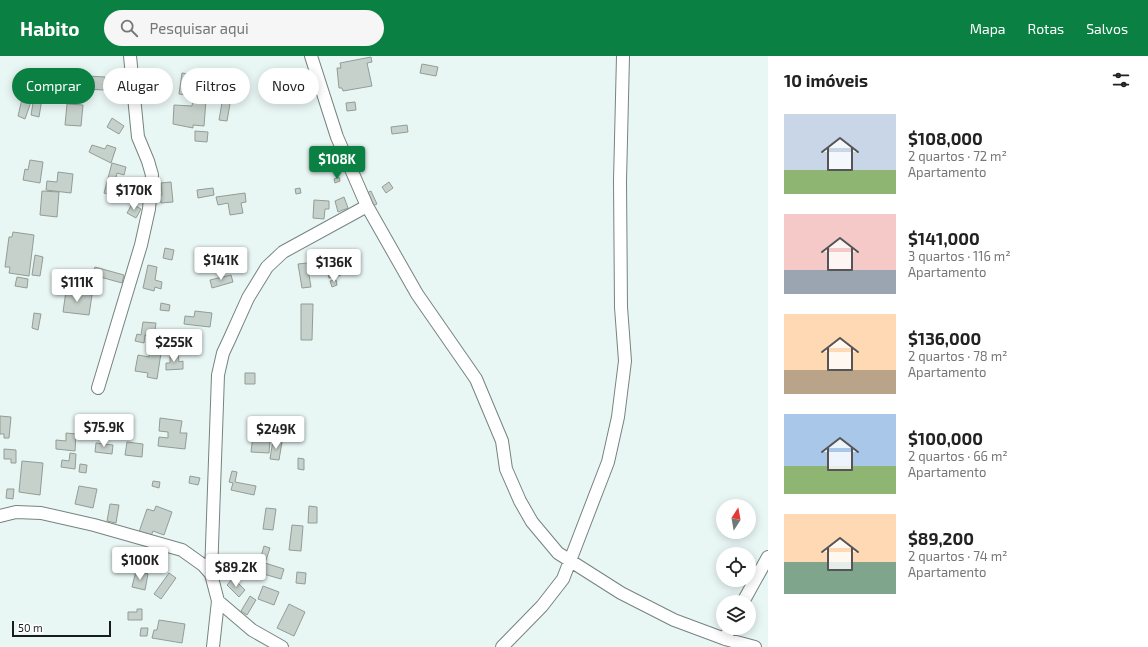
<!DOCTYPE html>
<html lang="pt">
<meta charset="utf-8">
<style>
:root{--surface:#fff;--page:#f6f6f6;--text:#222;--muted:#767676;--accent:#0b8043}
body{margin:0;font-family:"Exo 2",sans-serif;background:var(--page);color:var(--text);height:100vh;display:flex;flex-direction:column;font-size:15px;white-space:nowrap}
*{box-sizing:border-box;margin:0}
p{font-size:13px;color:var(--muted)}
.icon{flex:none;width:22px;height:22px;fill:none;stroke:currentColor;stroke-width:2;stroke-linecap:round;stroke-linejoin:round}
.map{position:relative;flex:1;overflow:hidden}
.drawer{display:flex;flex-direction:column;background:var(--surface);width:380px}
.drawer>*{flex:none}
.top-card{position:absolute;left:12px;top:12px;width:380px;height:36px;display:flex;gap:8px}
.needle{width:26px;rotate:11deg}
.fabs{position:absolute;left:716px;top:443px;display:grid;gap:8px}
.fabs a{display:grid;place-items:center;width:40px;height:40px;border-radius:50%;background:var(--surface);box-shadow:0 2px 10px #0003;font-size:20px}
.scale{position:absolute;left:12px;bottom:10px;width:99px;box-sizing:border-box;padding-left:4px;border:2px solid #181d1c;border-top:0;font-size:11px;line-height:14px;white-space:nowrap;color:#181d1c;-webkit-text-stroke:3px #fff;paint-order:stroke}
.price{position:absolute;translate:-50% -34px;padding:0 9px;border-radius:4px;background:#fff;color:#222;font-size:13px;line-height:26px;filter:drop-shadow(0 1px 2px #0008)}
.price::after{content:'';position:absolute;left:50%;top:24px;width:12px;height:9px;margin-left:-6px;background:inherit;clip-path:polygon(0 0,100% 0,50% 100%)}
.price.active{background:var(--accent);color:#fff}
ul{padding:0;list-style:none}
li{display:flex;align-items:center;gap:12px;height:100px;padding:0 16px}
li span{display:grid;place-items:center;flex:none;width:112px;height:80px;border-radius:0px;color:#555}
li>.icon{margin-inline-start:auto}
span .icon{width:48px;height:48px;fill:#fffc;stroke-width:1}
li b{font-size:17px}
h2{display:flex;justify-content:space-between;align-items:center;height:48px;padding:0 16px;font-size:17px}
.tag{padding:0 14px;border-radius:18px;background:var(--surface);box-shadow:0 2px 10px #0003;font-size:14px;line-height:36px}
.tag.active{background:var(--accent);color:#fff}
header{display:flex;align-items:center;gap:24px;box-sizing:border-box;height:56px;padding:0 20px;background:var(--accent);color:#fff}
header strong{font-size:19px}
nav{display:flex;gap:22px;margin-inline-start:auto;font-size:14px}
.search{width:280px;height:36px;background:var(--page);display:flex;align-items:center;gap:10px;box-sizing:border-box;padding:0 14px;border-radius:22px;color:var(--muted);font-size:15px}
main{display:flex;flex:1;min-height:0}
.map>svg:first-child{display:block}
</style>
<header>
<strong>Habito</strong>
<div class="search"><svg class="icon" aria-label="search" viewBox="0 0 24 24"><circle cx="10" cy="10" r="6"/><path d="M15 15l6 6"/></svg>Pesquisar aqui</div>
<nav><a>Mapa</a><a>Rotas</a><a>Salvos</a></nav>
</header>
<main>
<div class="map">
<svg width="768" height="591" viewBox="0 0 768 591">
<rect width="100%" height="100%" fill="#e8f6f4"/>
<!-- building -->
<path fill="#c6d1cb" stroke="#939d97" d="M371 1 372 6 367 7 372 30 343 35 342 32H339L337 12H341L340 7Z
M422 8 438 11 436 20 420 17Z
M182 17 210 21 207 42 179 38Z
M48 18 55 19V25H48Z
M87 20 105 21 104 34 86 33Z
M69 25 76 26 74 40 68 39Z
M36 29 44 30 39 61 31 59Z
M115 40H124V47L115 46Z
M223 41 231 42 227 65 219 64Z
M22 43 31 46 25 63 18 60Z
M193 43 206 44 204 70 193 69V72L173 68 174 49 192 50Z
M355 46 356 54 347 55 346 47Z
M67 48 83 49 81 70 65 69Z
M112 62 124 70 119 78 107 71Z
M407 69 408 76 392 78 391 71Z
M195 75 208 76 207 86 195 85Z
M92 89 105 93 107 89 116 92 111 107 89 96Z
M30 104 43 106 40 127 23 124 25 113 28 114Z
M112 107 126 111 124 119 117 117 112 139 104 137Z
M58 116 73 118 71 137 46 134 47 125 57 126Z
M339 121 340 125 335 127 334 123Z
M171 126 173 146 161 147 160 139H162L161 127Z
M389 126 393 132 386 137 382 131Z
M213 132 214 139 198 142 197 134Z
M300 132 301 137 296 138 295 133Z
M42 135 59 136 57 161 40 159Z
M371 135 377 148 370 151 364 138Z
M245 137 246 146 241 147 243 157 230 159 228 147 218 149 216 141Z
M344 141 348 152 338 156 335 145Z
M314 144 329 145V153H325L324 163 313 162Z
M132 148 141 153 136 162 127 157Z
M13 176 34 179 29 220 9 217 10 211H5L9 181H12Z
M165 192 174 194 172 204 163 202Z
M335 196 341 219 329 222 324 199Z
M35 199 43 201 40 220 32 219Z
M307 207 311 231 302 232 298 208Z
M148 209 157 211 155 224 162 226 161 233 155 231 154 235 143 232Z
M95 211 124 219 122 227 93 219Z
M231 219 233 226 212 232 210 224Z
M17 221 28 223 27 232 15 230Z
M336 224 337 229 332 231 330 225Z
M66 235 92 239 89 259 63 256Z
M161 247 170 249 169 255 160 254Z
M301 248H313L312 284H301Z
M195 255 212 257 210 271 184 268 185 260 194 261Z
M34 257 41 258 38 274 32 272Z
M143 266 156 267 154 281 145 279 144 287 135 285 137 278 141 279Z
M175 290H181V296H175Z
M150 295 161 297 157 323 147 321 148 317 135 315 138 299 149 301Z
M170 297H178L179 306 183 305V313L166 314V307H170Z
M245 317H255V328H245Z
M0 360 11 361 9 382H4V378H0Z
M160 362 182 365 180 377H187L185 393 158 390 159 381 168 382V376L159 375Z
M254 371 271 373 269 397 251 396Z
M66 377 76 378 75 395 56 393V384L66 385Z
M273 384 282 386 279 404 270 403Z
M127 386 143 388 142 401 125 399Z
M96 387 113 389 112 398 95 396Z
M4 393 16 394V407H11V403H4Z
M70 397 76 398 75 413 61 411 62 404 69 405Z
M298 402 304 403V414L298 413Z
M22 405 43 407 40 439 19 436Z
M80 408 87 409 86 417 79 416Z
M232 415 237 416 235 426 256 430 254 439 231 434 233 427 229 426Z
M190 420 200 422 198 429 189 427Z
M153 425 160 426 159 432 152 430Z
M79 430 97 433 93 452 75 448Z
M7 433H14L13 443 6 442Z
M110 448 119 449 116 467 107 465Z
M156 450 172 456 164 479 153 475 151 480 139 476 147 453 154 455Z
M309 450 317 451V467H308Z
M266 452 276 453 273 474 263 473Z
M292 469 303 470 301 495 289 494Z
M264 490 270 492 265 507 284 513 281 523 253 515 256 503 260 504Z
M136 515 148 518 145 534 132 531Z
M297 516 306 517 305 528 296 527Z
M169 517 176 522 161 543 154 538Z
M233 522 245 534 239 541 227 529Z
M263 530 279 536 274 549 258 543Z
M250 540 256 544 247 559 241 555Z
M289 548 305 556 294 580 277 572Z
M137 553H142V564H128V556H137Z
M159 564 185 568 182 587 152 582 154 574H157Z
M141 572H148L147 580H140Z"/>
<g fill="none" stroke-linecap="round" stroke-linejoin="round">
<defs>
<path id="street" d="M311 0 337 81 367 150 417 238 476 323 502 385 506 413 520 445 532 466 558 497 621 537 674 564 725 583 755 591
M98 332 141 189 149 153 152 119 148 105 138 81 130 0
M0 460 16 456 41 457 94 469 182 494 203 509 211 518 218 545 213 591
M211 518 218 319 223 297 230 282 248 242 267 211 283 196 367 150
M218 545 252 574 282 591
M743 546 768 501
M725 583 730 572
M502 591 542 550 563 523 608 406 618 361 625 305 621 251 620 125 623 0"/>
</defs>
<!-- street casing -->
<use href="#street" stroke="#768381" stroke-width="14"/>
<!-- street -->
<use href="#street" stroke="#fff" stroke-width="12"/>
</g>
</svg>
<div class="fabs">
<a><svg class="needle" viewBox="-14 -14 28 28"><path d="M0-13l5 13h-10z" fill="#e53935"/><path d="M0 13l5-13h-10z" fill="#767676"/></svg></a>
<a><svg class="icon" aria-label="locate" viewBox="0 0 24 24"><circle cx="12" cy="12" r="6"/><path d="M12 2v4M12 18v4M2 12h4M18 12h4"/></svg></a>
<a><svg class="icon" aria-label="layers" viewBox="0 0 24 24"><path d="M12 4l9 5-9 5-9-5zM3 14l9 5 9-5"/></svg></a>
</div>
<div class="scale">50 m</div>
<b class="price active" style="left:337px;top:124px">$108K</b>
<b class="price" style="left:134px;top:155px">$170K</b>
<b class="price" style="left:221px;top:225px">$141K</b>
<b class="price" style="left:334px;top:227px">$136K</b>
<b class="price" style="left:77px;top:247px">$111K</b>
<b class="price" style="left:174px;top:307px">$255K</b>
<b class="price" style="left:104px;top:392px">$75.9K</b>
<b class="price" style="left:276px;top:394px">$249K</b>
<b class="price" style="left:140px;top:525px">$100K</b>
<b class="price" style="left:236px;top:532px">$89.2K</b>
<div class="top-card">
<a class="tag active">Comprar</a>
<a class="tag">Alugar</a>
<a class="tag">Filtros</a>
<a class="tag">Novo</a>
</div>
</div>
<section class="drawer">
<h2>10 imóveis<svg class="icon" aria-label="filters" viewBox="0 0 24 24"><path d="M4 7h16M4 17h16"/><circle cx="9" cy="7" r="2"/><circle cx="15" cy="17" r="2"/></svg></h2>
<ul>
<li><span style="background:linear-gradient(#c9d6e8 70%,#8fb573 0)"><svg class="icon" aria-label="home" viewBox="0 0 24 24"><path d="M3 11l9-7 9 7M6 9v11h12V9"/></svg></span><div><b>$108,000</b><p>2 quartos · 72 m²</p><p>Apartamento</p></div></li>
<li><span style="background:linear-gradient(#f6c9c9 70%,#9aa5b1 0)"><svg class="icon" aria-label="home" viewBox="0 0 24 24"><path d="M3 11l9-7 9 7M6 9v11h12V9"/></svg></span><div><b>$141,000</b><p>3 quartos · 116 m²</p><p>Apartamento</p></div></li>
<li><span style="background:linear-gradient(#ffd9b3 70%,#b9a48a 0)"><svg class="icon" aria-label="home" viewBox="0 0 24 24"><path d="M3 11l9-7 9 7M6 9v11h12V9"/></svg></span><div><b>$136,000</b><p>2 quartos · 78 m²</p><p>Apartamento</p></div></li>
<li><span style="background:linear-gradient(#a9c7e8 65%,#8fb573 0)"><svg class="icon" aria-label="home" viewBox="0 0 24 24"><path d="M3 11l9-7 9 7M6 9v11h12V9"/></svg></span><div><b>$100,000</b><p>2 quartos · 66 m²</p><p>Apartamento</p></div></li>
<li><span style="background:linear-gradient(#ffd9b3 60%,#7fa58c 0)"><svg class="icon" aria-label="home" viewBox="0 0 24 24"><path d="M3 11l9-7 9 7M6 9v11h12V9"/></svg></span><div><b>$89,200</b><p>2 quartos · 74 m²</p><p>Apartamento</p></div></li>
</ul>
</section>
</main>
